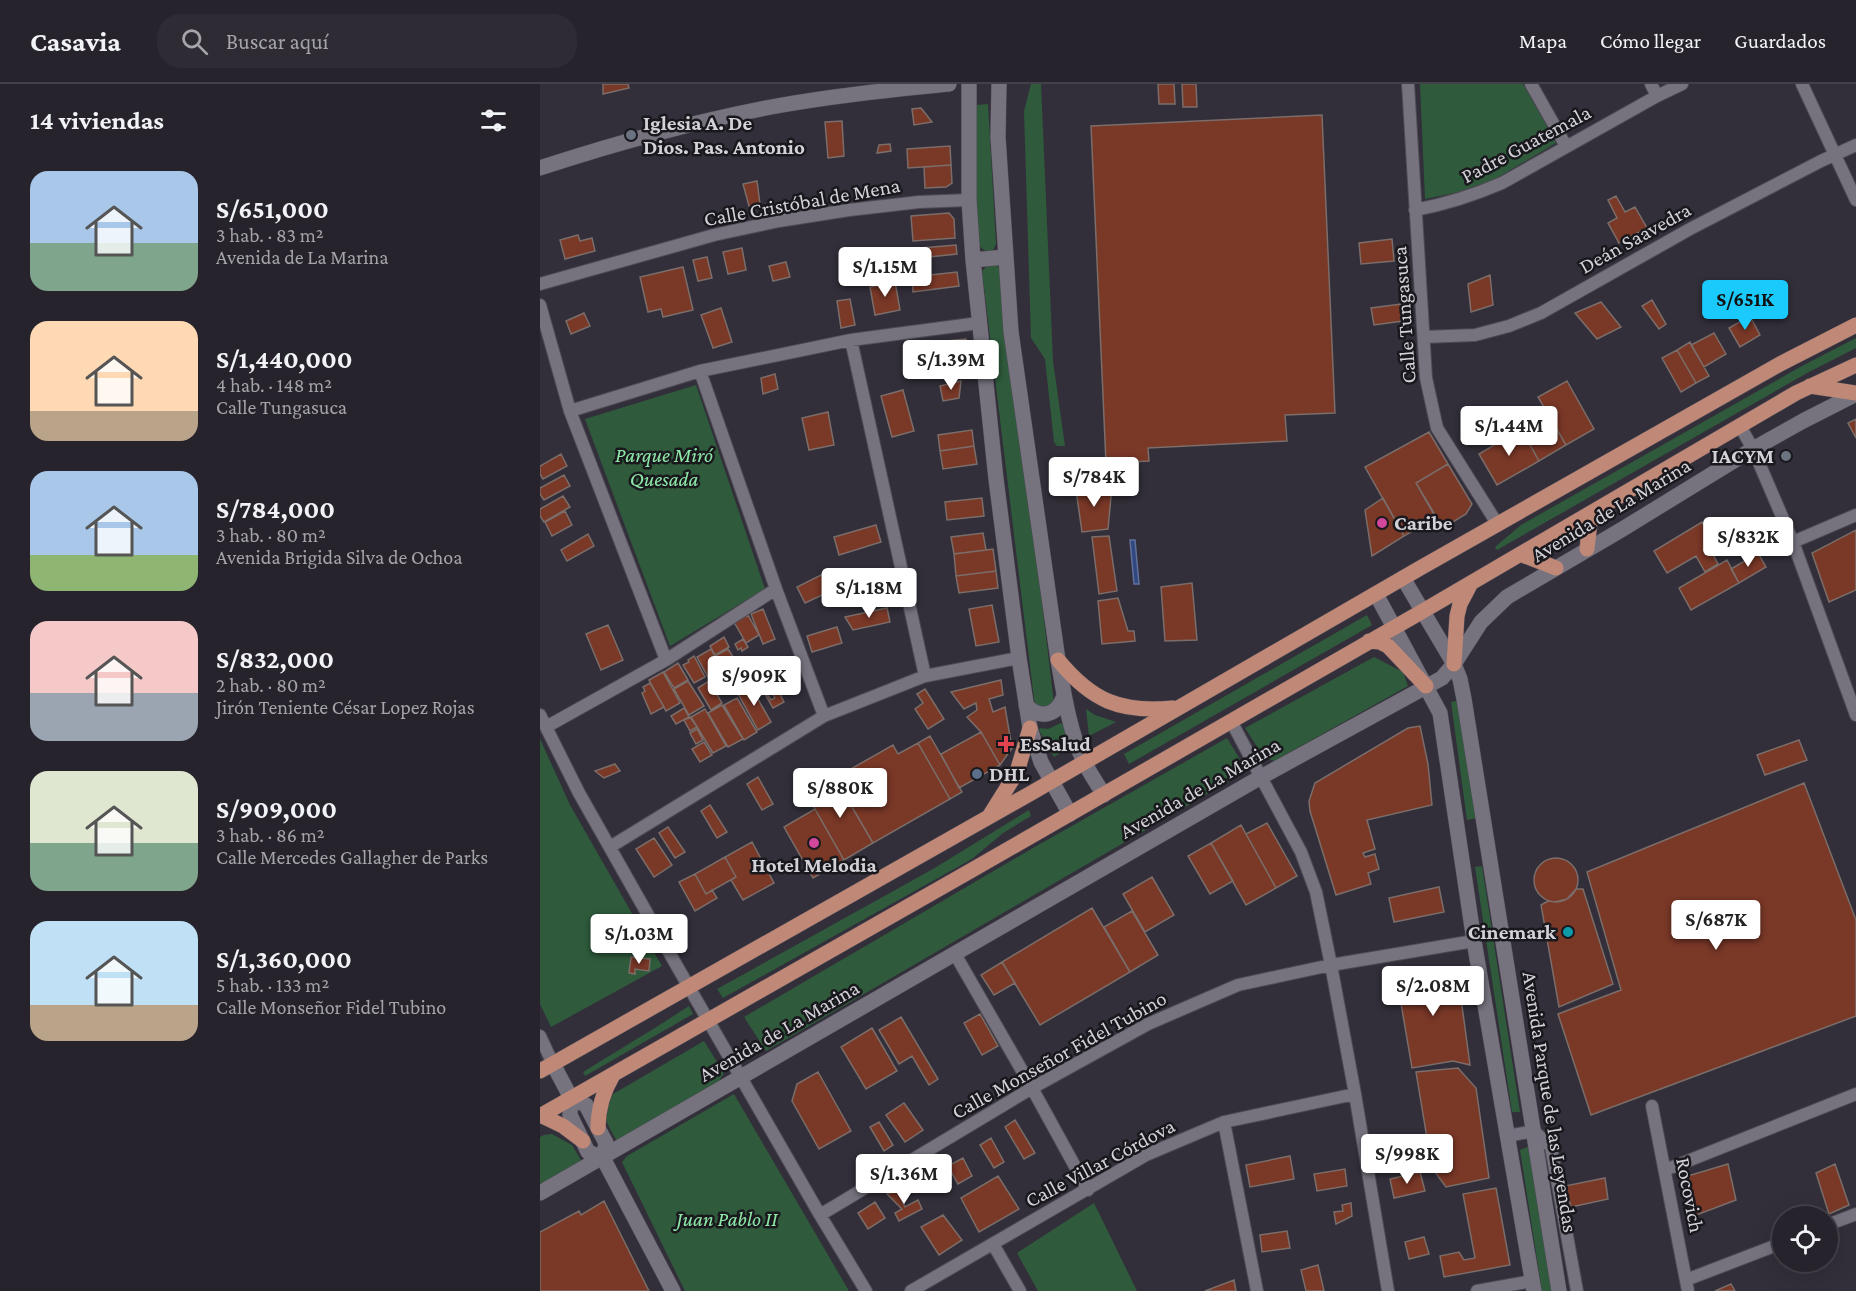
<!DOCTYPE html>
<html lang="es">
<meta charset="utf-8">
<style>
:root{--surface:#26232c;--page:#2e2b34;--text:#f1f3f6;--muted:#a4a4a9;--line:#424048;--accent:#1acafc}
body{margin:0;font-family:"Crimson Pro",serif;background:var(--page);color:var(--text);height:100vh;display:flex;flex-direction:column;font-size:22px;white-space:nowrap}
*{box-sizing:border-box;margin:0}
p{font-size:20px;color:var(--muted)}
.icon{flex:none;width:33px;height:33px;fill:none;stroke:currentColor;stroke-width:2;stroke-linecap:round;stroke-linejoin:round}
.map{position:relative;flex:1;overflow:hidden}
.details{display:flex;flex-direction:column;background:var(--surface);width:540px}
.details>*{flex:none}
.buttons{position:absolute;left:1232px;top:1122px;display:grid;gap:12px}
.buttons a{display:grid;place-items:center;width:66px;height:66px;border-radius:50%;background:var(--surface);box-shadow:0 6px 24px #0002,0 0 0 2px var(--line);font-size:30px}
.price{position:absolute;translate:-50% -51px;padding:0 14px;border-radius:6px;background:#fff;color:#222;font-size:20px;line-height:39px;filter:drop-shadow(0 2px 3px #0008)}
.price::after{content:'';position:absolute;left:50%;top:36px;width:18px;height:14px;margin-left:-9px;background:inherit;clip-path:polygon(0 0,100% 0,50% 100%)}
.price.current{background:var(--accent);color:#111}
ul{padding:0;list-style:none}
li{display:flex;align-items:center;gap:18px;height:150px;padding:0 30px}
li span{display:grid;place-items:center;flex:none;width:168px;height:120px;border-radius:18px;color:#555}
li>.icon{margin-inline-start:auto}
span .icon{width:72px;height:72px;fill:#fffc;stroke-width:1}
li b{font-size:26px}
h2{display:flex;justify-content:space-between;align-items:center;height:72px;padding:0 30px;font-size:26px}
header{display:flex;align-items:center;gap:36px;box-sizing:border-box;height:84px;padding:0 30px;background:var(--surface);border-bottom:2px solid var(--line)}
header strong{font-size:28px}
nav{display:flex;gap:33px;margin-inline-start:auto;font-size:21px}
.search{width:420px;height:54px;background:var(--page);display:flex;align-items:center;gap:15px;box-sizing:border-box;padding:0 21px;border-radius:24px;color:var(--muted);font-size:22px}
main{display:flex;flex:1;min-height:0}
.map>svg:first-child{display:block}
</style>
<header>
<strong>Casavia</strong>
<div class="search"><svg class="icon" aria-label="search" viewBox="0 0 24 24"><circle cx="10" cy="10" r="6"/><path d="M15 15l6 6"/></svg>Buscar aquí</div>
<nav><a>Mapa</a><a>Cómo llegar</a><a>Guardados</a></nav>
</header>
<main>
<section class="details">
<h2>14 viviendas<svg class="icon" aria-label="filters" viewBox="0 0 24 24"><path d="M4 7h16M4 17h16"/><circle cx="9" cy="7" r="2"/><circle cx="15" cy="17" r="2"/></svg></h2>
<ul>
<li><span style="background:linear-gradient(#a9c7e8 60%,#7fa58c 0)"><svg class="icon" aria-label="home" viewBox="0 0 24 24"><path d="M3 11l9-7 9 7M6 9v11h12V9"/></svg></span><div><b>S/651,000</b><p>3 hab. · 83 m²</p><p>Avenida de La Marina</p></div></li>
<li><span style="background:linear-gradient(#ffd9b3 75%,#b9a48a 0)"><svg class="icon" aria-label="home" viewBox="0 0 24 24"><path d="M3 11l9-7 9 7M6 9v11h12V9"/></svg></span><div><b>S/1,440,000</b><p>4 hab. · 148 m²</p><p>Calle Tungasuca</p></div></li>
<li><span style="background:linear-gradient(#a9c7e8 70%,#8fb573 0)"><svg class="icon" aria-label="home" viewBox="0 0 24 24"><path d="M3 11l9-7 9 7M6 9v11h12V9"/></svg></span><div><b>S/784,000</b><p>3 hab. · 80 m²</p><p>Avenida Brigida Silva de Ochoa</p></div></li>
<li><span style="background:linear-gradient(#f6c9c9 60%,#9aa5b1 0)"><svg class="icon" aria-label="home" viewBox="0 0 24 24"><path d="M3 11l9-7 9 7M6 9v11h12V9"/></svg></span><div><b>S/832,000</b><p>2 hab. · 80 m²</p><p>Jirón Teniente César Lopez Rojas</p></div></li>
<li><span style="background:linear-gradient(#dfe7d0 60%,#7fa58c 0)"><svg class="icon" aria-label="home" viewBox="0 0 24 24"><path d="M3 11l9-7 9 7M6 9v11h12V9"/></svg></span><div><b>S/909,000</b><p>3 hab. · 86 m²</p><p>Calle Mercedes Gallagher de Parks</p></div></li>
<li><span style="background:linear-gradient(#bfe0f5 70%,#b9a48a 0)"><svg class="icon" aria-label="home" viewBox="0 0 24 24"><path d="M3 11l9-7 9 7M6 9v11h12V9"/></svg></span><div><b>S/1,360,000</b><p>5 hab. · 133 m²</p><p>Calle Monseñor Fidel Tubino</p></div></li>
</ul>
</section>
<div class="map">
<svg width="1316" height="1207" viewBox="0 0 1316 1207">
<rect width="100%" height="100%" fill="#322f3a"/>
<!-- green -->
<path fill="#2f5b3c" d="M491 0H501L513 277 525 362H517L514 358 505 275 491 254 484 27Z
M880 0H983L1016 59 955 95 919 108 885 115Z
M448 20 456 160 453 166 447 168 439 162 436 111V21Z
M449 180C456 180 459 182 462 188L514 619 510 625 495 623 442 187Z
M1316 254V264L1267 289 957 466 955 463 981 441 1262 282Z
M156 301 225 505 130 562 45 335Z
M827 531 832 541 589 680 584 670Z
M834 573 863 588 868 602 734 677 723 672 705 644Z
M921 616 938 734 927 736 911 618Z
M546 625 555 631 576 638 549 652Z
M521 639 524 641 528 664 514 673 499 646 500 644 508 645Z
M687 654 707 687 226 967 204 933 493 764Z
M0 655 30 721 122 882 11 943 0 920Z
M489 726 491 732 463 749 432 775 183 914 177 905 393 785Z
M942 782 980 1028H972L935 783Z
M149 922 153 930 45 992 43 988 118 942Z
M164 957 184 989 179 997 77 1057C64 1034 62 1036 73 1010Z
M194 1010 309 1207H145L82 1078 87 1072Z
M12 1050 32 1061 42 1078 0 1103V1053L4 1051Z
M990 1062 1013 1207H1002L980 1066Z
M554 1119 597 1207H498L477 1169Z"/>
<!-- water -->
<path fill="#30487f" stroke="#61719a" stroke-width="1.5" d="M590 456H595L599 500H594Z"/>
<!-- building -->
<path fill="#7a3827" stroke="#7b6d69" stroke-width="1.5" d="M63 0H88L89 4 63 10Z
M618 0H634L635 20H619Z
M642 0H656L657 23H643Z
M381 24 392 38 374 41 372 25Z
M782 31 795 329 745 331 747 357 608 364 609 377 566 379 551 42Z
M302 37 304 72 288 74 285 38Z
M350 60 351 67 337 69 339 61Z
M410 62 411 81 368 84 367 65Z
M411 81 412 99 406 103 385 104 384 83Z
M217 97 220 120 209 122 203 100Z
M1076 112 1085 128 1095 123 1107 144 1079 159 1068 139 1077 134 1068 116Z
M409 129 414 135 415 154 373 157 371 132Z
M38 151 40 157 52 154 55 167 25 175 20 156Z
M852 155 854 177 821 180 819 159Z
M416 161 417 170 370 175 369 165Z
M202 164 206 186 188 190 183 168Z
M167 173 172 194 158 197 153 176Z
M246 178 250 193 233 197 229 182Z
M143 183 153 226 123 233 121 225 108 228 100 193Z
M417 188 419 202 373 208 372 193Z
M950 191 953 221 931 228 928 200Z
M355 197 360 226 335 231 330 203Z
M310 215 315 241 301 244 297 217Z
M1112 216 1126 240 1119 245 1102 222Z
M1061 218 1081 243 1057 255 1035 229Z
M861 220 863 237 834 241 831 224Z
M181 224 192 258 173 264 161 231Z
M44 229 50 242 31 250 26 237Z
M1210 232 1220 251 1200 263 1189 244Z
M1174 249 1186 270 1164 283 1151 261Z
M426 255 427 268 397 271 396 258Z
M1150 258 1169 292 1156 299 1137 266Z
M1137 266 1156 299 1141 308 1122 274Z
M235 290 238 305 223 310 221 294Z
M421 297 419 314 403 317 400 302Z
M1027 297 1054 345 1026 361 998 313Z
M363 306 374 347 352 353 341 312Z
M288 328 294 361 269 366 262 334Z
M1008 330 1026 361 999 377 981 345Z
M1316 335V354L1308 339Z
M981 345 999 377 957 401 939 370Z
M432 346 434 362 400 367 398 351Z
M889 348 908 380 876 399 896 434 864 452 825 383Z
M434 362 437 380 403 385 400 367Z
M21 370 27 382 3 395 0 390V382Z
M908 380 932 420 926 430 903 444 876 399Z
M24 391 30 402 4 416 0 410V404Z
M572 402 568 445 542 448 536 406Z
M23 412 30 423 4 438 0 432V425Z
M442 414 444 432 407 436 405 418Z
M843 414 864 452 832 472 825 426Z
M25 427 32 441 12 452 5 438Z
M1162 438 1176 461 1170 465 1178 480 1165 488 1156 472 1127 489 1114 467Z
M336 441 341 458 299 471 294 453Z
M1316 446V506L1289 518 1272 469Z
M443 449 446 466 414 470 411 453Z
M48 450 54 462 27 477 21 466Z
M569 452 577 507 559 510 552 453Z
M453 465 456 487 416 492 414 470Z
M1218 469 1226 483 1199 499 1191 485Z
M1187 476 1199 499 1151 526 1139 504Z
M456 487 458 504 419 509 416 492Z
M285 489 293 506 265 519 257 503Z
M652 499 657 556 625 557 621 503Z
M578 514 588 547H594L595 557 562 560 558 517Z
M452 521 459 558 436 562 429 525Z
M347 524 350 538 313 546 305 533Z
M223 525 235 555 223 560 211 530Z
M208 531 219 551 206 559 194 538Z
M68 541 83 576 61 586 46 550Z
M297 543 302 559 272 568 267 552Z
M184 553 189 563 175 571 170 562Z
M203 555 208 563 202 567 201 564 198 566 195 560Z
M171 565 189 598 175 606 157 573Z
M188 565 195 576 191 578 193 580 196 578 203 591 190 598 184 586 186 584 185 582 182 583 175 572Z
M154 572 165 593 154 599 143 581 149 578 148 576Z
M230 575 244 598 218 613 204 590Z
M138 579 148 596 134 604 124 588Z
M123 588 140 619 126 627 109 596Z
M461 596 463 611 449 615 453 628 465 623 472 664 460 681 441 648 427 633 437 626 436 619 424 625 411 608Z
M148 597 164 622 149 631 134 605Z
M169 597 182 619 171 626 158 604Z
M110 599 124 623 111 630 102 609 105 607 103 603Z
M210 601 231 638 218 646 197 608Z
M237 604 244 618 233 624 225 610H227L231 616 235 614 231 607Z
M385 605 404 635 388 645 375 625 383 619 377 610Z
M197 614 217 648 204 656 184 621Z
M182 621 203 655 188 663 168 629Z
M144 624 149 633 136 640 131 632Z
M165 625 186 662 173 669 151 633Z
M150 633 157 643 150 647 144 636Z
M880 642 888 680 892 721 827 736 835 765 823 769 825 773 835 770 839 785 828 789 831 800 796 811 770 727 769 717 775 699 868 644Z
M157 645 163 656 156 660 150 649Z
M441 648 460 681 419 704 401 670Z
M390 652 422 708 410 715 378 659Z
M1259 656 1267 676 1225 691 1217 671Z
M164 658 172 671 160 678 152 665Z
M378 659 410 715 333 759 295 694 353 661 358 670Z
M75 680 80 687 64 694 55 687Z
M218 693 233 720 222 726 207 700Z
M295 694 333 759 304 776 267 711Z
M1264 699 1316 836V932L1051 1031 1018 930 1081 906 1047 788Z
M170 721 187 748 177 754 161 727Z
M275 725 304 776 273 794 244 743Z
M727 739 757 792 736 804 706 750Z
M701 741 736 804 706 821 671 759Z
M128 743 145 768 135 774 119 749Z
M114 754 132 781 114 793 96 765Z
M212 758 234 799 203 816 191 796 196 793 185 773Z
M671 759 693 797 670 810 648 772Z
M185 773 196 793 166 810 155 790Z
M994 796a22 22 0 1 1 44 0a22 22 0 1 1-44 0Z
M155 790 166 810 172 806 177 814 155 827 139 798Z
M612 793 634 831 605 848 583 810Z
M899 803 904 828 854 838 849 814Z
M1036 805H1043L1073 900 1019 923 1001 821 1008 817 1015 818 1027 815Z
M552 824 590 888 500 941 462 878Z
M592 827 618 871 590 888 564 843Z
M91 873 110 875 109 887 95 885V890L89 889Z
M462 878 475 899 454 911 441 891Z
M917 885 930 981 913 977 872 984 856 890Z
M440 930 458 962 442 971 424 939Z
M361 933 398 995 389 1001 372 972 359 980 339 946Z
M332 944 357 987 326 1005 301 963Z
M918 984 936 1004 949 1094 906 1103 892 1084 876 988Z
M278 988 311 1047 279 1065 252 1017 257 1000Z
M364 1019 383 1046 365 1058 346 1031Z
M475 1036 495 1069 484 1075 465 1043Z
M339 1038 353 1061 344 1067 330 1043Z
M872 1053 874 1071 839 1076 836 1057Z
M451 1054 464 1078 454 1084 440 1061Z
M750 1072 754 1095 710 1103 706 1081Z
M423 1074 432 1092 418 1100 408 1082Z
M1188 1080 1196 1116 1151 1133 1141 1094Z
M1295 1080 1309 1121 1289 1130 1276 1089Z
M805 1085 807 1102 777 1107 774 1090Z
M880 1088 885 1107 854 1114 850 1095Z
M458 1092 479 1125 439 1148 421 1114Z
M1065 1094 1068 1115 1031 1123 1025 1102Z
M362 1103 366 1112 361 1114 365 1123 378 1116 382 1125 359 1137 355 1129 362 1125 347 1110Z
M956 1104 970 1181 904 1193 900 1172 919 1168 924 1176 935 1174 923 1110Z
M64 1117 109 1207H0V1148L39 1127 41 1131Z
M335 1118 345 1134 328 1145 318 1129Z
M811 1119 812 1132 796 1140 794 1128 803 1127 802 1121Z
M403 1131 422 1156 399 1171 381 1143Z
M747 1147 750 1164 722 1168 720 1151Z
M884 1153 889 1170 869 1175 865 1158Z
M778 1181 784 1207H766L761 1186Z
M694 1196 696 1207H665Z
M1191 1200 1195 1207H1175Z"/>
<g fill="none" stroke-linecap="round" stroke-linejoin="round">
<defs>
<path id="street" d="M868 0 886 294 897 344 958 441
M991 0 1026 62
M1111 0 1117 12
M1262 0 1316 116
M875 126C907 120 932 112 962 99L1117 12 1142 0
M0 200 174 151 239 137 309 126 379 118 429 116
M0 221 30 327 126 576
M884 253 935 251 969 242 1001 229 1150 145 1281 77 1316 61
M311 256 385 592
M160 287 236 505 284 632
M30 327 160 287 311 256 439 239
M1200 342 1213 365 1253 458 1316 631
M1253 458 1316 431
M0 631 39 709 138 884 280 1131 326 1207
M691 637 761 768 776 808 791 881 815 1010 848 1207
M6 643 126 576 236 505
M70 763 284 632 385 592 479 574
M415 870 492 1004 548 1106
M0 952 13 980
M1112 1022 1148 1207
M684 1038 717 1207
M967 1052 994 1047 1011 1063 1037 1207
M1125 1086 1316 1010
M280 1131 492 1004 608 940 698 901 791 881 934 857
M1287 1141 1316 1130
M453 1160 480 1207
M1146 1196 1242 1159
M371 1207 606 1071 684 1038 815 1010
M937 1207 992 1197"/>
<path id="secondary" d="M429 0V116L433 176 456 395 479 574 490 644 501 678 530 730
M459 0 458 53 471 248 518 576C524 610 529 646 544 678 550 689 557 700 564 711
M0 84C76 59 153 38 231 23 290 12 350 6 409 0
M433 176 465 173
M863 494 914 580 920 595 924 615 1019 1207
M836 510 900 629 934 857 994 1207
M486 621C500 636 517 632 524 612
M13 980 31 1014 30 1031 48 1068 63 1074
M31 1014 46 1021 58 1044 66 1059 63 1074 133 1207
M0 1109 721 693 902 594 914 580 941 538 967 513 1081 446 1213 365 1263 337 1316 310"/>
<path id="primary" d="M1270 302 1316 309
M1047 465 1051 429
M980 470 1016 484
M829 557 840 558 848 562 886 602
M518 576C552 617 580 629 633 624
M914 580 917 532 920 520 931 499
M450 731 477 688 490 644
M0 987 493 708 882 483 1240 280 1316 241
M0 1031 23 1042 43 1057
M0 1032 432 786 883 527 1256 309 1316 281
M58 1044C58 1024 63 1008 73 991"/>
</defs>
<!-- street casing -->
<use href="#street" stroke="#4e4b55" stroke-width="14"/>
<!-- secondary casing -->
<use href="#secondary" stroke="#4e4b55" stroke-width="16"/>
<!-- primary casing -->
<use href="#primary" stroke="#4e4b55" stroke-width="16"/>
<!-- street -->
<use href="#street" stroke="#76737f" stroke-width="12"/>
<!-- secondary -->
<use href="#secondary" stroke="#76737f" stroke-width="15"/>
<!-- primary -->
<use href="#primary" stroke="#c08877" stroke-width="15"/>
</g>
<!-- markers -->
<g fill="#6b7280" stroke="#19181d" stroke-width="2">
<circle cx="91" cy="51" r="6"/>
<circle cx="1246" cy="372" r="6"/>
</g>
<g fill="#d1479c" stroke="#19181d" stroke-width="2">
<circle cx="842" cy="439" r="6"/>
<circle cx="274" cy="759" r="6"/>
</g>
<path fill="#e0444e" stroke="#19181d" stroke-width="2" d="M463 651h6v6h6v6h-6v6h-6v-6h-6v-6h6z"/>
<circle fill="#5c6f8a" stroke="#19181d" stroke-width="2" cx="437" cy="690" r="6"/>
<circle fill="#0f9aa8" stroke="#19181d" stroke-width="2" cx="1028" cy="848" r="6"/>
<g text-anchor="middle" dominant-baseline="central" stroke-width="5" stroke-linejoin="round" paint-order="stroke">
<!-- poi labels -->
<g font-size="21" font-weight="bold" fill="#d4d2d9" stroke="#19181d" text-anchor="start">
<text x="103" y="39">Iglesia A. De<tspan x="103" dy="24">Dios. Pas. Antonio</tspan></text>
<text x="1234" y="372" text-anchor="end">IACYM</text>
<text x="854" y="439">Caribe</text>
<text x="480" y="660">EsSalud</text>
<text x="449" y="690">DHL</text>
<text x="274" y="781" text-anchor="middle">Hotel Melodia</text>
<text x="1016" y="848" text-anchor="end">Cinemark</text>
</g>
<!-- street labels -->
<g font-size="21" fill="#d4d2d9" stroke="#19181d">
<text transform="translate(986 60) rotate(-28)">Padre Guatemala</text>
<text transform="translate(262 118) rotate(-10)">Calle Cristóbal de Mena</text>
<text transform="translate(1095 154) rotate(-29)">Deán Saavedra</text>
<text transform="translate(864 231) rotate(-94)">Calle Tungasuca</text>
<text transform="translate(1071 426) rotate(-31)">Avenida de La Marina</text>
<text transform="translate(660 704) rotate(-30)">Avenida de La Marina</text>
<text transform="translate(239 947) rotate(-30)">Avenida de La Marina</text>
<text transform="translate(519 971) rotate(-29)">Calle Monseñor Fidel Tubino</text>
<text transform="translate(1010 1018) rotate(81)">Avenida Parque de las Leyendas</text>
<text transform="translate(560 1079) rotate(-28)">Calle Villar Córdova</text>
<text transform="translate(1150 1111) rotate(79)">Rocovich</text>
</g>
<!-- park labels -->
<g font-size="21" font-style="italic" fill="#8ee9a8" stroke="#19181d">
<text x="124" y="371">Parque Miró<tspan x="124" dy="24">Quesada</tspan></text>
<text x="187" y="1135">Juan Pablo II</text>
</g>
</g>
</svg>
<div class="buttons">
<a><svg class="icon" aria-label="locate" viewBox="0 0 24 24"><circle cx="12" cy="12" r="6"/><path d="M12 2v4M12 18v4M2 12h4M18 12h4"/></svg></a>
</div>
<b class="price" style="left:345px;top:214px">S/1.15M</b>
<b class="price current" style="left:1205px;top:247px">S/651K</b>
<b class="price" style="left:411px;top:307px">S/1.39M</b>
<b class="price" style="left:969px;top:373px">S/1.44M</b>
<b class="price" style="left:554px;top:424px">S/784K</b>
<b class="price" style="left:1208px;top:484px">S/832K</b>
<b class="price" style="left:329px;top:535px">S/1.18M</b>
<b class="price" style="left:214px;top:623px">S/909K</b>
<b class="price" style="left:300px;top:735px">S/880K</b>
<b class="price" style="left:1176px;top:867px">S/687K</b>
<b class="price" style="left:99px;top:881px">S/1.03M</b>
<b class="price" style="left:893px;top:933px">S/2.08M</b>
<b class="price" style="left:867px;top:1101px">S/998K</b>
<b class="price" style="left:364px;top:1121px">S/1.36M</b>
</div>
</main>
